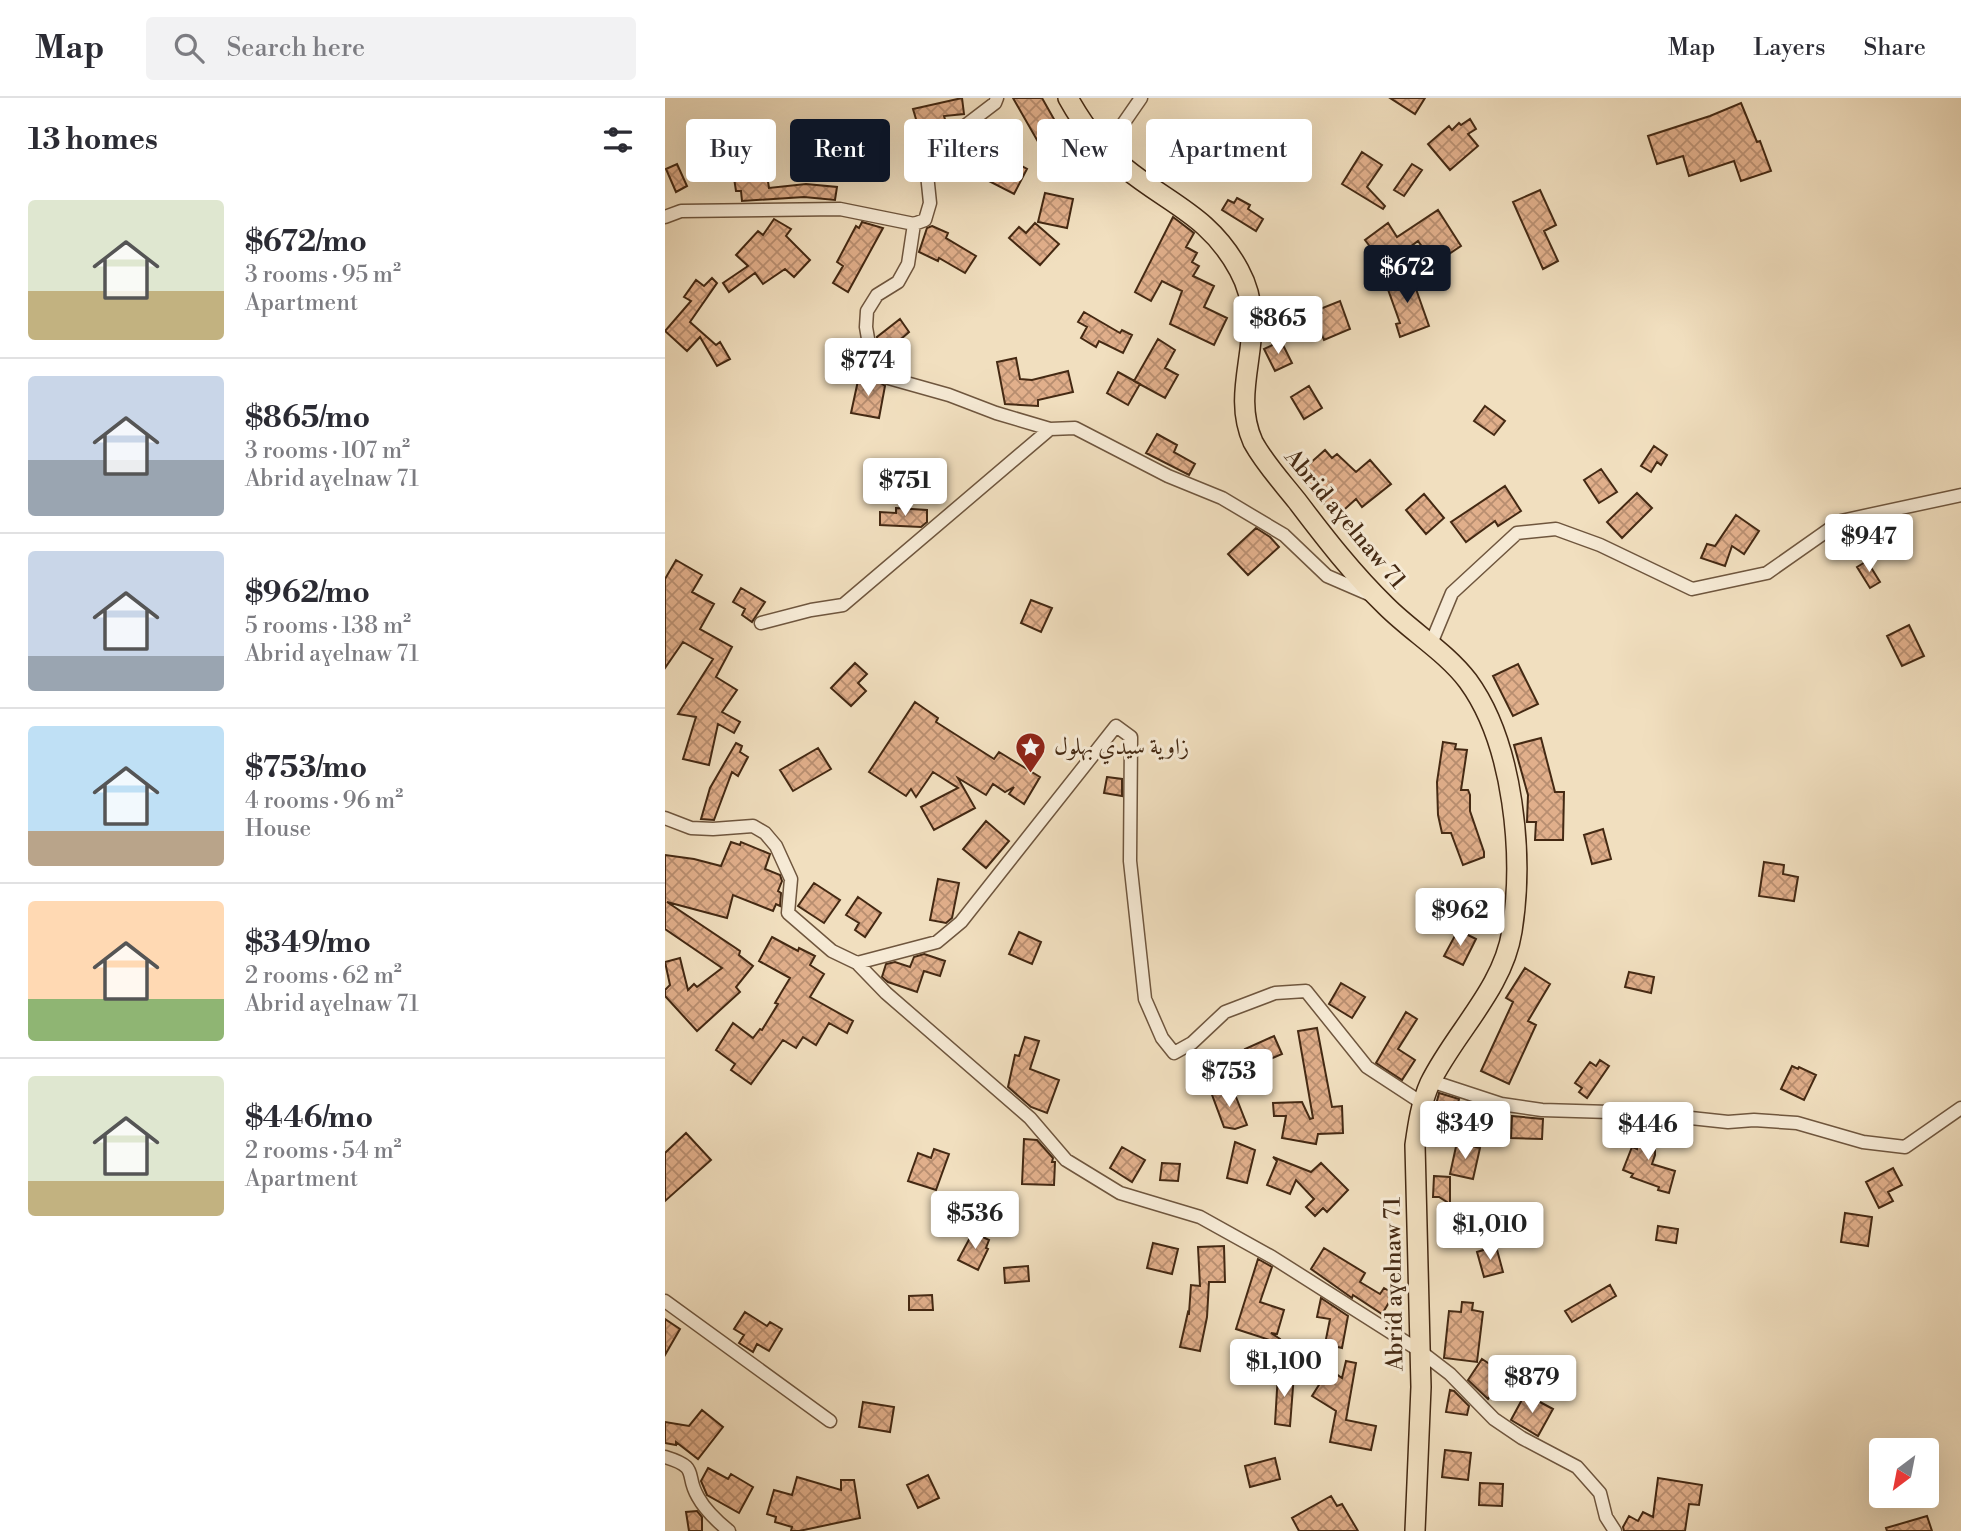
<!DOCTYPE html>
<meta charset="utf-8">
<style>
:root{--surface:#fff;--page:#f2f2f3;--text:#2b2b33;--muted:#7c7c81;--line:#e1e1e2;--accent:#111827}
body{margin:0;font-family:"Libre Bodoni",Amiri,serif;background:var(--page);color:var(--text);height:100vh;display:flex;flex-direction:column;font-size:26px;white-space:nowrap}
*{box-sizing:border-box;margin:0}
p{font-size:23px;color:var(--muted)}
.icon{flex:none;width:38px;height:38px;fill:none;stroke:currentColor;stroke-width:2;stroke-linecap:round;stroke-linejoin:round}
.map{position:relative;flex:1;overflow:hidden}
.side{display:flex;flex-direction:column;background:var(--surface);width:665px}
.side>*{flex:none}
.banner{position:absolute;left:21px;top:21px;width:665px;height:63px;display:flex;gap:14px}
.needle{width:46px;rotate:212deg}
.tools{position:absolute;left:1204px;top:1340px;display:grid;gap:14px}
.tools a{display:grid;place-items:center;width:70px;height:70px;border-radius:7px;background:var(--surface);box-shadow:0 7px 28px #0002;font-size:35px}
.price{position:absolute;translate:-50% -60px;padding:0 16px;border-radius:7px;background:#fff;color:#222;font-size:23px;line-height:46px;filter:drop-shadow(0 2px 4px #0008)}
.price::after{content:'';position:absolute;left:50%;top:42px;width:21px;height:16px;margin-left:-10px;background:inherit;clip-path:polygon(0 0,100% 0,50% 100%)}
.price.on{background:var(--accent);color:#fff}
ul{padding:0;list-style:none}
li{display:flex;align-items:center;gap:21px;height:175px;padding:0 28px}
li+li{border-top:2px solid var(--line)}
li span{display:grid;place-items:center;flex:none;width:196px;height:140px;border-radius:7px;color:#555}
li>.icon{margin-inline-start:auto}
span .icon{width:84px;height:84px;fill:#fffc;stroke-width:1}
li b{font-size:30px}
h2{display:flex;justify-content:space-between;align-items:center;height:84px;padding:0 28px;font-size:30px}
.chip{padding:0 24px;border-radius:7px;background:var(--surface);box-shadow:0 7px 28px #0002;font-size:24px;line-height:63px}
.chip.on{background:var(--accent);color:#fff}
header{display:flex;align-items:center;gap:42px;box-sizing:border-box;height:98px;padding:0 35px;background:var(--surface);border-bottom:2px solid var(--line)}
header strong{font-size:33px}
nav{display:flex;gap:38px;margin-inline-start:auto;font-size:24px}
.search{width:490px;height:63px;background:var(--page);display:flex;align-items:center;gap:18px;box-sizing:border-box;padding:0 24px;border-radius:7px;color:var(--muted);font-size:26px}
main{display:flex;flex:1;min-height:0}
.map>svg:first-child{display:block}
</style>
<header>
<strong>Map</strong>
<div class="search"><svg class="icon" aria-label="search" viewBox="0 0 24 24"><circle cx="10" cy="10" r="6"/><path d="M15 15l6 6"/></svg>Search here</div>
<nav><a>Map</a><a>Layers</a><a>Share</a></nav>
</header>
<main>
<section class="side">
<h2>13 homes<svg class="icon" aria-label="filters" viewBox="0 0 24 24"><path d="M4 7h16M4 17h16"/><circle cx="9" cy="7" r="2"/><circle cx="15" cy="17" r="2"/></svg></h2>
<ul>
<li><span style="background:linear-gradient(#dfe7d0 65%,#c2b280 0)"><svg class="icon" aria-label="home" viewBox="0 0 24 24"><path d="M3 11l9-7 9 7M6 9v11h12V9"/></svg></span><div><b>$672/mo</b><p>3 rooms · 95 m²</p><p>Apartment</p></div></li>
<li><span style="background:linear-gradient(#c9d6e8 60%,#9aa5b1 0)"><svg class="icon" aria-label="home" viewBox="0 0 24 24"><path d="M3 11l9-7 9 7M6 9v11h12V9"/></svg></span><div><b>$865/mo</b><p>3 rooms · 107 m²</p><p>Abrid aɣelnaw 71</p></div></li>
<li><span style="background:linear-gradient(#c9d6e8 75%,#9aa5b1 0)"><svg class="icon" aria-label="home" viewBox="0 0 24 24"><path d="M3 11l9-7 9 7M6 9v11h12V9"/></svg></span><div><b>$962/mo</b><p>5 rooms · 138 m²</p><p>Abrid aɣelnaw 71</p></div></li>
<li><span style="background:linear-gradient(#bfe0f5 75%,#b9a48a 0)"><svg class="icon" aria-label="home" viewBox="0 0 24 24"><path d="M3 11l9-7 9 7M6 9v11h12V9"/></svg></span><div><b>$753/mo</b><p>4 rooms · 96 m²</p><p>House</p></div></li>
<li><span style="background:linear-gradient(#ffd9b3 70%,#8fb573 0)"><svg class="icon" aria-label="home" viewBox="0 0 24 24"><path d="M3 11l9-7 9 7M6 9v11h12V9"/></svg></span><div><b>$349/mo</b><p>2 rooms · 62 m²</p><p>Abrid aɣelnaw 71</p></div></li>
<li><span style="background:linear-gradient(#dfe7d0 75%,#c2b280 0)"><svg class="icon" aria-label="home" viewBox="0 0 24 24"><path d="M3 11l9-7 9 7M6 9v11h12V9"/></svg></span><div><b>$446/mo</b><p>2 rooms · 54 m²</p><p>Apartment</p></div></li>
</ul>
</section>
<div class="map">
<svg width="1296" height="1433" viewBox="0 0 1296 1433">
<defs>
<pattern id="building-cross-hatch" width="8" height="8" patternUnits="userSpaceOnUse" patternTransform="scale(1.75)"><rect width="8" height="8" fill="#e1af8b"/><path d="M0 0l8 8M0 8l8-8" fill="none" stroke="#b88e70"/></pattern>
</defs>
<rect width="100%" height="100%" fill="#f1dfbf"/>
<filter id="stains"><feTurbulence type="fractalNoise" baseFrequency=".00286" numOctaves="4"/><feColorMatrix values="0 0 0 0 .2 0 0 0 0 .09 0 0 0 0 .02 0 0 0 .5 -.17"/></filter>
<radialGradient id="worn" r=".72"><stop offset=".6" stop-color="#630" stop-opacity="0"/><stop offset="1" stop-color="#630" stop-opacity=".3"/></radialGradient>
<!-- building -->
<path fill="url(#building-cross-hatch)" stroke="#442913" stroke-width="2" d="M297 0 299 16 279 18 282 28 256 38 248 11Z
M348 0H377L398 37 376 49Z
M725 0H760L750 16Z
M1076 5 1092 44 1095 43 1106 73 1076 83 1069 63 1024 78 1018 58 992 66 983 38 1045 18Z
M805 21 811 31 803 36 813 48 785 72 763 46 784 28 787 32 794 25 796 27Z
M697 54 717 67 702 89 720 108 718 111 677 86Z
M335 56 362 71 349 96 322 82Z
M87 64 88 73 101 71 104 90 141 86 172 89 170 102 139 99 77 103 76 93H71L67 67Z
M12 66 22 88 11 94 1 71Z
M747 66 757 72 739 98 729 92Z
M875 92 891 127 879 133 893 163 878 171 848 104Z
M380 95 408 101 402 130 373 124Z
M572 100 585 107 583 111 598 121 591 133 557 112 563 102 569 105Z
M773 112 796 148 769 166 753 143 729 161 725 156 716 163 700 142 723 125 732 139Z
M508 119 529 135 521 149 532 155 527 164 534 168 528 178 549 188 539 209 562 220 549 247 505 226 517 193 497 183 486 203 470 194Z
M109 121 126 131 121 138 145 162 129 179 120 171 98 186 90 175 64 194 58 185 83 168 71 157 93 133 98 137Z
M197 124 218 130 183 194 168 185 178 168 172 164 191 128 194 130Z
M370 125 394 146 375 167 344 140 354 129 361 135Z
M267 128 283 135 281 140 311 158 300 175 274 160 273 163 254 154 262 130Z
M745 174 764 228 735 239 731 226 735 225 720 183Z
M47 180 52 185 25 224 51 247 55 244 65 261 52 268 35 239 22 253 0 233 26 203 19 199 31 182 39 188Z
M675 203 685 231 659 242 649 218 657 215 655 211Z
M419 214 455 235 457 232 467 237 458 255 434 243 431 249 416 240 422 229 413 224Z
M235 221 244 234 236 241 243 249 223 264 214 253 212 239Z
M493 241 510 252 500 270 513 277 500 300 469 283Z
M616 243 627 265 610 273 599 251Z
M351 260 355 281 367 282 403 273 408 294 373 302V308L340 306 332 264Z
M453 274 475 286 463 307 442 295Z
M194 278 212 282 220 288 214 320 186 315Z
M644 288 657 310 639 321 626 299Z
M820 308 840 323 829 337 809 323Z
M492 336 512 347 509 354 530 366 524 377 481 355Z
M989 348 1002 357 996 367 992 364 986 374 976 368Z
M660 352 667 360 672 356 691 374 705 362 726 386 697 409 691 401 671 419 633 376Z
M936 371 952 394 934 405 919 382Z
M840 388 856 413 833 428 830 423 801 444 786 424Z
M972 395 987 410 957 440 942 424Z
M759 396 779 420 761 436 741 412Z
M231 410 262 412V424L256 429 215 427V414L231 415Z
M1071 417 1094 433 1079 456 1067 448 1060 468 1036 460 1042 446 1050 448Z
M591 430 605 439 614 449 583 477 563 456Z
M11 462 37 477 27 494 49 506 35 531 67 549 51 579 72 592 57 614 75 624 69 635 53 626 44 667 18 661 31 619 13 616 48 561 18 544 0 570V481Z
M1202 463 1215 484 1205 490 1192 469Z
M76 490 100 504 87 524 77 517 80 511 68 504Z
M366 502 387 510 376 534 356 525Z
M1244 527 1259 558 1237 568 1222 538Z
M190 565 202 576 193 585 201 593 186 608 166 590Z
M853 566 873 606 848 618 828 578Z
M250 604 273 620 271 624 329 661 334 654 375 679 359 706 344 696 349 689 340 694 328 686 321 697 293 680 310 710 269 732 256 709 293 690 268 674 251 699 246 691 241 698 204 674Z
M876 640 890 694H899L898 742H870L871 724H862L863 697 849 647Z
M778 644 791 646 790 651 802 652 796 692H803L805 697V713L819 754V759L798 767 786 735H777L773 717 772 684Z
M71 645 77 648 75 654 83 659 73 678 67 674 49 722 36 721 45 690Z
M153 650 166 671 128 693 115 672Z
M442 679 457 681V698L439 695Z
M321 723 344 743 321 770 298 751Z
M938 731 946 761 927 766 919 737Z
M66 744 75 747 76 744 105 756 100 771 115 777 117 783 113 793 116 795 115 808 111 806 108 813 68 797 62 820 2 804 75 853 74 857 88 868 71 889 75 894 32 933 0 898V892L5 887 0 864 15 860 23 892 29 886 32 889 57 870 0 831V757L29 761 56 768Z
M1099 764 1119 767 1118 776 1133 779 1129 803 1094 798Z
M273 781 294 785 287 820 281 825 265 822Z
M149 785 175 802 159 825 133 808Z
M193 799 216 815 200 839 190 832 194 825 181 817Z
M793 832 811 841 798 867 779 858Z
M354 834 376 844 367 866 344 856Z
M107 839 133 853 134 850 150 858 145 867 159 876 145 899 188 923 182 935 164 925 151 947 138 939 131 950 118 942 86 986 66 972 70 966 51 952 68 925 88 940 95 931 97 932 113 906 110 905 125 880 94 863Z
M259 856 280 863 275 878 259 873 252 894 223 884 217 879 221 866 230 864 245 869 249 859Z
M860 870 885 886 863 923 871 927 844 986 816 973 848 904 841 900Z
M964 874 989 879 986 895 960 889Z
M676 885 700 899 687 920 664 906Z
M741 914 752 921 733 951 750 962 737 982 711 965Z
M652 930 667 1009 677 1008 678 1035 653 1036 651 1046 617 1040 621 1018H609L608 1005 637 1004 645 1021 648 1020 633 933Z
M609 938 617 956 587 969 580 951Z
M360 939 374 943 365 971 394 982 382 1015 366 1009 343 989 350 957 354 958Z
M935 962 944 968 922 1000 914 994 917 990 910 985 925 964 931 968Z
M1127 968 1133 971 1134 969 1151 977 1139 1002 1116 991Z
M561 988 564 996 569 994 582 1027 570 1031 559 1029 546 994Z
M774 995 794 1001 791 1015 770 1011Z
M847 1018 878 1021 877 1041 846 1040Z
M972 1030H990V1057L987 1066 1010 1073 1004 1095 993 1092 994 1089 966 1079 968 1076 958 1072 967 1049 972 1051Z
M21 1035 46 1062 0 1103V1055Z
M359 1041 372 1042 388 1060 387 1064H390L389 1087 357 1086Z
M570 1044 590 1052 582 1085 562 1080Z
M792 1044 815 1050 808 1081 785 1076Z
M457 1049 480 1062 467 1084 445 1070Z
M269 1051 284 1056 271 1092 243 1083 253 1055 266 1060Z
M608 1059 646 1074 656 1065 683 1092 662 1114 658 1110 650 1118 641 1109 649 1101 631 1082 625 1096 602 1087 612 1063Z
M497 1065 515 1066 513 1083 495 1082Z
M1228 1070 1237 1087 1223 1094 1228 1103 1214 1110 1201 1084Z
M769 1078 785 1079V1106L774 1099H768Z
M1180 1115 1207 1119 1203 1148 1176 1144Z
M993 1128 1013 1131 1011 1145 991 1142Z
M308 1134 324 1142 321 1150 323 1151 313 1172 293 1162Z
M488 1145 513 1151 507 1176 482 1170Z
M559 1148 560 1184H544L542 1219 535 1253 515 1249 523 1214 524 1215 526 1187 535 1188 533 1149Z
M831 1148 838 1174 819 1179 812 1154Z
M659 1150 700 1175 695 1184 715 1196 719 1190 729 1196 717 1216 688 1197 687 1200 646 1171Z
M593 1161 607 1169 595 1204 619 1212 612 1236 606 1235 615 1241 614 1245 571 1231Z
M363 1168 364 1183 340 1185 339 1170Z
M945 1187 951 1198 907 1224 900 1213Z
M267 1197 268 1212H244V1198Z
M656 1200 683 1218 677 1250 660 1246 665 1221 652 1219Z
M797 1204 808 1205 807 1212 818 1214 812 1264 779 1260 784 1213 796 1214Z
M80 1214 102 1228 105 1224 117 1231 104 1253 92 1246 88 1254 74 1245 79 1237 69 1231Z
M0 1221 15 1231 0 1257Z
M817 1261 840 1276 823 1301 803 1282Z
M681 1263 691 1265 681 1322 711 1328 706 1352 665 1344 671 1313 647 1298 664 1271 677 1280Z
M613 1275 629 1276 625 1328 610 1326Z
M785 1292 789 1293 804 1308 802 1317 781 1314Z
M860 1296 888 1311 873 1338 846 1322Z
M198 1304 229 1309 225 1334 194 1329Z
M37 1312 58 1329 33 1361 11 1344V1347L0 1345V1324L24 1328Z
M780 1352 806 1355 803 1382 777 1379Z
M610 1360 615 1381 585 1389 580 1368Z
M43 1370 63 1381 66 1376 88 1389 74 1415 42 1397 36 1383Z
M263 1377 274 1400 253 1410 242 1387Z
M132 1379 176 1392V1382H189L195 1420 134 1433H126L127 1429 110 1424 111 1419 102 1416 109 1392 127 1397Z
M993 1380 1037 1387 1034 1407 1024 1406 1020 1433H959L958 1429 964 1418 973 1423 978 1414 988 1419Z
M815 1385 838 1386 837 1408 814 1407Z
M666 1398 672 1408 677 1406 693 1433H634L627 1420Z
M32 1413 37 1419V1433H24L21 1414Z
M1262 1418 1267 1433H1222L1221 1430Z"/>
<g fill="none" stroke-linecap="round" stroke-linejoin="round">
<defs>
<path id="minor" d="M332 0 330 5 292 34 269 41 260 57 265 105 260 122 249 126 243 166 233 184 212 197 202 213 201 229 206 258 220 279 284 297 331 315 385 331
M440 52 476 0
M0 119 16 113 175 111 249 126
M96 525 146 512 178 507 385 331 410 330 503 378 557 400 619 437 662 478 706 497
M765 548 787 495 852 435 891 431 935 447 1027 491 1102 475 1176 423 1296 397
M0 720 26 730 48 731 88 728 100 735 111 748 126 781 123 815 167 853 192 865 272 844 296 824 451 628 466 639 465 763 480 901 497 940 509 955 527 945 560 914 610 895 641 893 702 969 757 1005
M192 865 221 895 365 1020 401 1062 455 1095 535 1119 607 1159 755 1253 785 1276 829 1321 857 1340 912 1369 935 1395 941 1419 950 1433
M766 983 836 1006 877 1012 979 1015 1063 1024 1089 1022 1132 1025 1198 1044 1240 1049 1296 1010
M0 1203 165 1323
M0 1359C36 1370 19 1376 33 1399 40 1412 53 1424 64 1433"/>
<path id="primary" d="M403 0C418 27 435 51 460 70 504 106 545 118 574 172 608 234 562 286 588 344 600 366 617 384 632 403 660 440 688 476 721 508 747 534 781 554 803 583 849 646 859 758 847 833 838 891 790 934 765 985 756 1005 753 1026 750 1047L756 1289 750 1433"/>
</defs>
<!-- minor casing -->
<use href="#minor" stroke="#6f563e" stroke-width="15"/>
<!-- primary casing -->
<use href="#primary" stroke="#442913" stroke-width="22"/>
<!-- minor -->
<use href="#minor" stroke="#f6ead5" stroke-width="12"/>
<!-- primary -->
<use href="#primary" stroke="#f1dfbf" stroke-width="19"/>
</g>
<!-- icons -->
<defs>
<symbol id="sight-pin" viewBox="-11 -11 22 30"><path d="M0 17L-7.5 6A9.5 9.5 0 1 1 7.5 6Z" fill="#8f2418" stroke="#f6ead5"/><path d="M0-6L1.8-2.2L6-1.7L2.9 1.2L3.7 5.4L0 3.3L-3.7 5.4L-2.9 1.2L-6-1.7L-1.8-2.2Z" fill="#fff"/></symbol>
</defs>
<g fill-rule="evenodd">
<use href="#sight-pin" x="348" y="632" width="35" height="47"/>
</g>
<g text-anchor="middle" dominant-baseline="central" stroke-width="6" stroke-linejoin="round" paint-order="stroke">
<!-- street labels -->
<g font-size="23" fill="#442913" stroke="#f6ead5">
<text transform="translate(680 421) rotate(50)">Abrid aɣelnaw 71</text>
<text transform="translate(729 1186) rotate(-91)">Abrid aɣelnaw 71</text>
</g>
<!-- poi labels -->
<g font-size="23" fill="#442913" stroke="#f6ead5" text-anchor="start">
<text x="389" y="649">زاوية سيدي بهلول</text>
</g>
</g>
<rect width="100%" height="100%" filter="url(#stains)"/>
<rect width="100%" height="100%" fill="url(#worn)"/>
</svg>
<div class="tools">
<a><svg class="needle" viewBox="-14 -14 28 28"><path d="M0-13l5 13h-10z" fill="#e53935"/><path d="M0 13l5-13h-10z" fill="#7c7c81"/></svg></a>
</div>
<b class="price on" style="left:742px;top:207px">$672</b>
<b class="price" style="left:613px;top:258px">$865</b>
<b class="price" style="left:203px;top:300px">$774</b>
<b class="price" style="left:240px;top:420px">$751</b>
<b class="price" style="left:1204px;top:476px">$947</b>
<b class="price" style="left:795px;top:850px">$962</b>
<b class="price" style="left:564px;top:1011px">$753</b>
<b class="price" style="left:800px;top:1063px">$349</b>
<b class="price" style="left:983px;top:1064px">$446</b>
<b class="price" style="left:310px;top:1153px">$536</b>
<b class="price" style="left:825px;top:1164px">$1,010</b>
<b class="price" style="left:619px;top:1301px">$1,100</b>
<b class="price" style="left:867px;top:1317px">$879</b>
<div class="banner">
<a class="chip">Buy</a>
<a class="chip on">Rent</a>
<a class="chip">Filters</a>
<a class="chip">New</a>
<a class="chip">Apartment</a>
</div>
</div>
</main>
